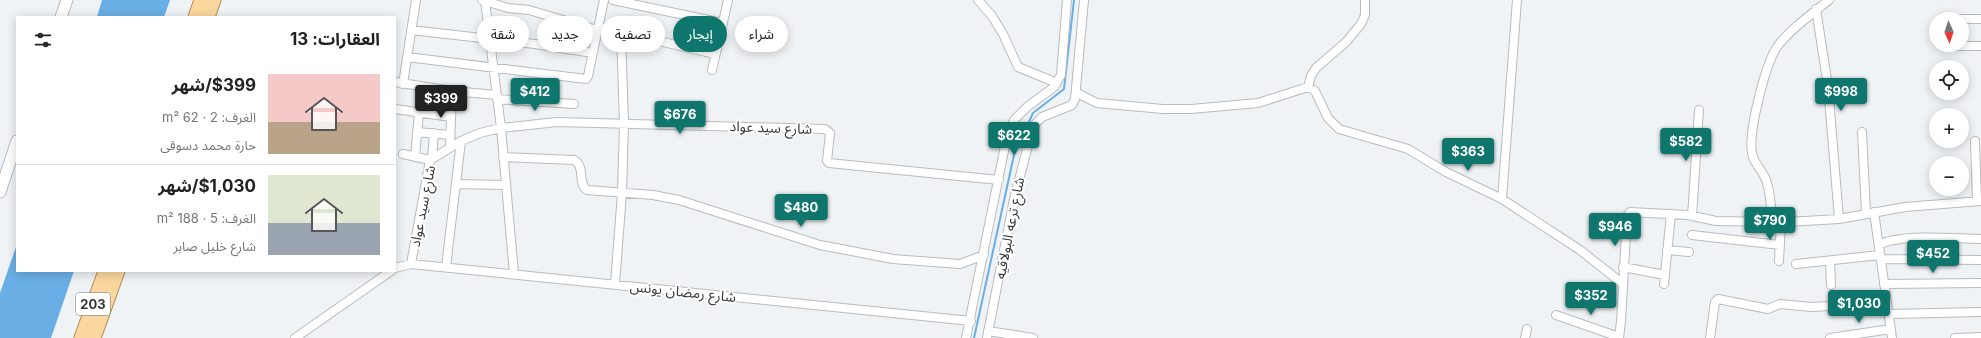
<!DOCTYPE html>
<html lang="ar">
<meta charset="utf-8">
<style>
:root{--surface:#fff;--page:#f2f2f2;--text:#222;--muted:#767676;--line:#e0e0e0;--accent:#0f766e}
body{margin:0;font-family:Inter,"Noto Sans Arabic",sans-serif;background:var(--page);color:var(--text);direction:rtl;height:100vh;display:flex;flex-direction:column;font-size:15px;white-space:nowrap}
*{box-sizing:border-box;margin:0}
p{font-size:13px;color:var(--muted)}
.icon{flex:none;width:22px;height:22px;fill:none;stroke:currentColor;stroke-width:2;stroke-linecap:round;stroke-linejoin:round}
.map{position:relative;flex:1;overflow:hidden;direction:ltr}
.panel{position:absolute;left:16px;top:16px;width:380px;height:256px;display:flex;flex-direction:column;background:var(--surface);border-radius:0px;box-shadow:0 2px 10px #0003;direction:rtl}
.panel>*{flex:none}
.hud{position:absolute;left:408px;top:16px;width:380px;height:36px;direction:rtl;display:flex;gap:8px}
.needle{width:26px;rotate:177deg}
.controls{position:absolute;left:1929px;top:12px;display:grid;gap:8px}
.controls a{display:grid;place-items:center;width:40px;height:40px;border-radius:50%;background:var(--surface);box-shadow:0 2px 10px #0003;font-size:20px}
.price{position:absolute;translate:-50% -34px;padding:0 9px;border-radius:4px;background:var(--accent);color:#fff;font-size:13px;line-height:26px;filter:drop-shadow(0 1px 2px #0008)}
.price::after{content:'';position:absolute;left:50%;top:24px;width:12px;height:9px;margin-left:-6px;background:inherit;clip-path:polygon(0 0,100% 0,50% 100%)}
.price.active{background:#222;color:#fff}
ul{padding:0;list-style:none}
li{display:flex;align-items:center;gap:12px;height:100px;padding:0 16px}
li+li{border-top:1px solid var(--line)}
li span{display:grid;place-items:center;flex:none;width:112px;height:80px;border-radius:0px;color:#555}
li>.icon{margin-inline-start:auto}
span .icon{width:48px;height:48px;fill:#fffc;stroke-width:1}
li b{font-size:17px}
h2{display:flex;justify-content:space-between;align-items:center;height:48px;padding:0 16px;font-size:17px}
.chip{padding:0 14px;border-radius:18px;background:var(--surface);box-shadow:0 2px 10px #0003;font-size:14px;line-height:36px}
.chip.active{background:var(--accent);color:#fff}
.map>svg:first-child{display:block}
</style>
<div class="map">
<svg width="1981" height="338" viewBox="0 0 1981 338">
<rect width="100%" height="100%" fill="#eff3f6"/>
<!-- water -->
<path fill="#69afe5" d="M102 0H170L164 17H97Z
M17 244V271H74L51 338H0V293Z"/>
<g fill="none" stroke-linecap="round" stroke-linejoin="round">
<!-- stream -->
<path stroke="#69afe5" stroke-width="2" d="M974 338 1014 155 1033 113 1064 89 1074 0"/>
<defs>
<path id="minor" d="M482 0 508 8 529 10 597 30
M613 0 723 23
M978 0 992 16 1003 34 1018 67 1057 83
M485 1 501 128 514 274
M1816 9 1828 86 1839 219
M1961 19H1981
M598 27 715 54
M411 30 535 44 593 53
M1957 46H1981
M407 57 586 79 588 76 604 0
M712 70 728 0
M395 82 452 91 497 95
M403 84 416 0
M1308 87 1311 76 1316 68 1346 42 1361 24 1365 15V0
M1077 93 1097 103 1163 109H1191L1258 103 1308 87 1315 91 1328 118 1339 129 1408 149 1446 172 1502 199 1580 250 1623 284
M497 99 574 104
M395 109 451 117
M417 132 450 135
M1862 132 1866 213
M1975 141 1977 201
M450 147 452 91
M403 154 430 160
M415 157 419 113
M432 157 434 133
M503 157 574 160C586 167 577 183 587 190L653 195 679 200 820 245 893 259 960 264 984 255
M456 184 506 185
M1502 199 1517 0
M1874 212 1892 338
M1692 216 1699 110
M1772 222C1771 210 1771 195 1767 183 1764 171 1754 165 1752 153 1748 133 1765 65 1777 47 1789 30 1813 13 1829 0
M1692 235 1780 245
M1879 245C1900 233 1955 239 1981 239
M1667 250 1689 252
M1881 259 1981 260
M1779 261 1781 222
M1830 261 1831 285
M411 264 430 160 461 141 480 133 501 128 557 122 825 129 830 133 827 161 829 163 999 180
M1796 264 1880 255
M446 267 461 141
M1623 267 1665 275
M395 268 411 264 971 321
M615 284 622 193 624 123 621 33
M1664 284 1671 214
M1884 284 1981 283
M1889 314 1981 312
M1556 315 1619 337
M988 331 1033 338
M295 338 391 271
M966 338 1006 141 1014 120 1027 107 1054 87 1061 75 1067 0
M987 338 1014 199 1031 134 1036 123 1042 117 1072 105 1075 99 1084 0
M1525 338 1527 329
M1619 338 1621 321 1627 216 1630 212 1688 215 1716 221 1787 222 1839 219 1905 207 1981 201
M1710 338 1715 302 1718 299 1768 309 1780 304 1811 307 1887 303
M1830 338 1891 329
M1955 338 1981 337"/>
<path id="secondary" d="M61 17 67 0
M0 192 17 141"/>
<path id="primary" d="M195 17 201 0
M208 17 214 0
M81 338 105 271
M94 338 118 271"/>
</defs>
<!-- minor casing -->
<use href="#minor" stroke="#b8bcbf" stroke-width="10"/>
<!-- secondary casing -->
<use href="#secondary" stroke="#b8bcbf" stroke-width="13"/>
<!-- primary casing -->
<use href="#primary" stroke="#b28d51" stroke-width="15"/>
<!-- minor -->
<use href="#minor" stroke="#fff" stroke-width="8"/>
<!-- secondary -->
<use href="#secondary" stroke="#fff" stroke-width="11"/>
<!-- primary -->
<use href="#primary" stroke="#fad79f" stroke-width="13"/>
</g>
<g text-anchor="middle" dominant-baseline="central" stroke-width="4" stroke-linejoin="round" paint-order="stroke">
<!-- shield labels -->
<rect fill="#fff" stroke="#727374" stroke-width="1" x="76" y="293" width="34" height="22" rx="3"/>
<g font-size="13" font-weight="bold" fill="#353738">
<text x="93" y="304">203</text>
</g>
<!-- street labels -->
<g font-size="14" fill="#353738" stroke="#fff">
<text transform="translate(771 127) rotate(2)">شارع سيد عواد</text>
<text transform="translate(422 206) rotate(-79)">شارع سيد عواد</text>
<text transform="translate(1009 228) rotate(-79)">شارع ترعه البولاقيه</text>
<text transform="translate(683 291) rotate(6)">شارع رمضان يونس</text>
</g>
</g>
</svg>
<div class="controls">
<a><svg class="needle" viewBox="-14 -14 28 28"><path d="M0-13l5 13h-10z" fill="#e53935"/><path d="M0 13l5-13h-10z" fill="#767676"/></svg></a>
<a><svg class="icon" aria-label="locate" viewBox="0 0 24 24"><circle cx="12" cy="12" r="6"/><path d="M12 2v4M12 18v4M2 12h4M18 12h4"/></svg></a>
<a>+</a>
<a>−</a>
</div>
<b class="price" style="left:535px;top:112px">$412</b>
<b class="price" style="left:1841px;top:112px">$998</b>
<b class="price active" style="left:441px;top:119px">$399</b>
<b class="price" style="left:680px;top:135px">$676</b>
<b class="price" style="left:1014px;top:156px">$622</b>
<b class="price" style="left:1686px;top:162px">$582</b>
<b class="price" style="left:1468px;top:172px">$363</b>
<b class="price" style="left:801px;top:228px">$480</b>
<b class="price" style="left:1770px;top:241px">$790</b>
<b class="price" style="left:1615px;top:247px">$946</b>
<b class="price" style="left:1933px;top:274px">$452</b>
<b class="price" style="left:1591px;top:316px">$352</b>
<b class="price" style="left:1859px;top:324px">$1,030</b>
<div class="hud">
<a class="chip">شراء</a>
<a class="chip active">إيجار</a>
<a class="chip">تصفية</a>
<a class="chip">جديد</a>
<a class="chip">شقة</a>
</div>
<section class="panel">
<h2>العقارات: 13<svg class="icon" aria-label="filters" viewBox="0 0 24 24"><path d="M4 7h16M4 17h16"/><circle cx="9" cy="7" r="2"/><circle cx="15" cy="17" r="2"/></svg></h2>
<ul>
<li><span style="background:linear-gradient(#f6c9c9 60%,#b9a48a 0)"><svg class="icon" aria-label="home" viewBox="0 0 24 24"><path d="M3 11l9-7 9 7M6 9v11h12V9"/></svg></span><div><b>$399/شهر</b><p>الغرف: 2 · 62 m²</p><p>حارة محمد دسوقى</p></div></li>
<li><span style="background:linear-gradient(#dfe7d0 60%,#9aa5b1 0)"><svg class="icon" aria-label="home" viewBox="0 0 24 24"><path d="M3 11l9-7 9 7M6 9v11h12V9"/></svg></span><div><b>$1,030/شهر</b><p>الغرف: 5 · 188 m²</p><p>شارع خليل صابر</p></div></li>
</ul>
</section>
</div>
